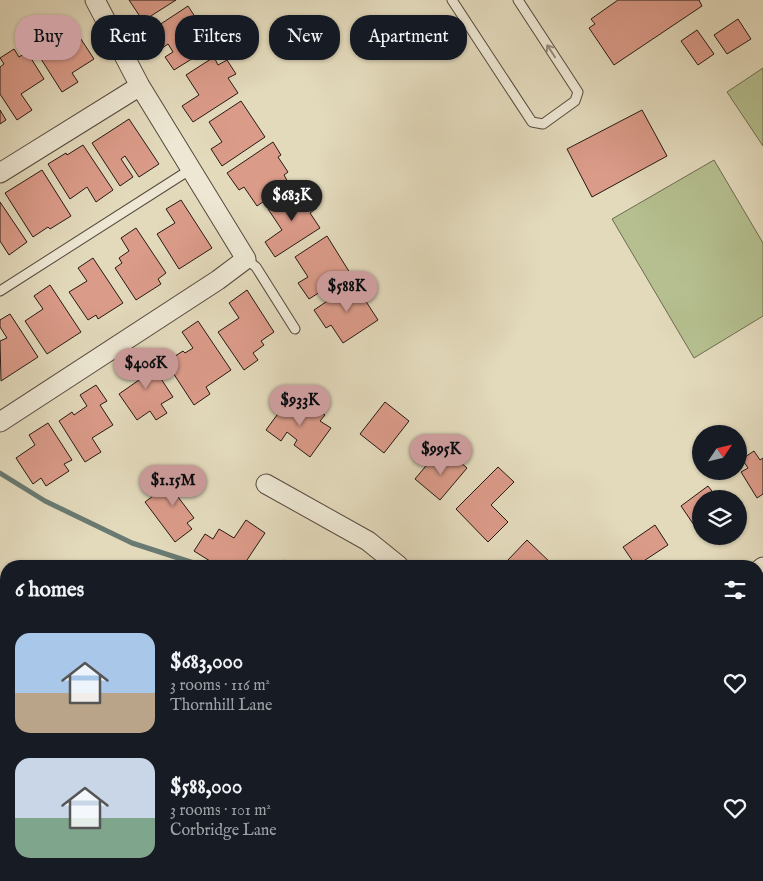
<!DOCTYPE html>
<meta charset="utf-8">
<style>
:root{--surface:#171b24;--page:#20242c;--text:#f1f3f6;--muted:#9ea1a6;--accent:#c59692}
body{margin:0;font-family:"IM FELL English",serif;background:var(--page);color:var(--text);height:100vh;display:flex;flex-direction:column;font-size:19px;white-space:nowrap}
*{box-sizing:border-box;margin:0}
p{font-size:16px;color:var(--muted)}
.icon{flex:none;width:28px;height:28px;fill:none;stroke:currentColor;stroke-width:2;stroke-linecap:round;stroke-linejoin:round}
.map{position:relative;flex:1;overflow:hidden}
.sheet{position:absolute;left:0px;top:560px;width:764px;height:321px;display:flex;flex-direction:column;background:var(--surface);border-radius:20px 20px 0 0;box-shadow:0 1px 4px #0004}
.sheet>*{flex:none}
.banner{position:absolute;left:15px;top:15px;width:500px;height:45px;display:flex;gap:10px}
.needle{width:32px;rotate:55deg}
.controls{position:absolute;left:692px;top:425px;display:grid;gap:10px}
.controls a{display:grid;place-items:center;width:55px;height:55px;border-radius:50%;background:var(--surface);box-shadow:0 1px 4px #0004;font-size:25px}
.price{position:absolute;translate:-50% -42px;padding:0 11px;border-radius:18px;background:var(--accent);color:#111;font-size:16px;line-height:32px;filter:drop-shadow(0 1px 2px #0008)}
.price::after{content:'';position:absolute;left:50%;top:30px;width:15px;height:11px;margin-left:-8px;background:inherit;clip-path:polygon(0 0,100% 0,50% 100%)}
.price.active{background:#222;color:#fff}
ul{padding:0;list-style:none}
li{display:flex;align-items:center;gap:15px;height:125px;padding:0 15px}
li span{display:grid;place-items:center;flex:none;width:140px;height:100px;border-radius:15px;color:#555}
li>.icon{margin-inline-start:auto}
span .icon{width:60px;height:60px;fill:#fffc;stroke-width:1}
li b{font-size:21px}
h2{display:flex;justify-content:space-between;align-items:center;height:60px;padding:0 15px;font-size:21px}
.pill{padding:0 18px;border-radius:20px;background:var(--surface);box-shadow:0 1px 4px #0004;font-size:18px;line-height:45px}
.pill.active{background:var(--accent);color:#111}
.map>svg:first-child{display:block}
</style>
<div class="map">
<svg width="763" height="881" viewBox="0 0 763 881">
<rect width="100%" height="100%" fill="#e3dabc"/>
<filter id="stains"><feTurbulence type="fractalNoise" baseFrequency=".004" numOctaves="4"/><feColorMatrix values="0 0 0 0 .2 0 0 0 0 .09 0 0 0 0 .02 0 0 0 .5 -.17"/></filter>
<radialGradient id="worn" r=".72"><stop offset=".6" stop-color="#630" stop-opacity="0"/><stop offset="1" stop-color="#630" stop-opacity=".3"/></radialGradient>
<!-- green -->
<path fill="#b5bf8f" stroke="#6e6c51" d="M763 68V146L727 92Z
M714 160 763 243V316L694 358 612 219Z"/>
<g fill="none" stroke-linecap="round" stroke-linejoin="round">
<!-- stream -->
<path stroke="#697a72" stroke-width="5" d="M0 473 45 501 132 543 203 566"/>
</g>
<!-- building -->
<path fill="#db9b89" stroke="#261913" d="M129 0H176L143 21Z
M618 0H699L702 6 614 65 589 28 595 24 591 19Z
M188 6 205 32 210 28 219 42 174 70 165 57 173 52 168 44 155 53 144 35Z
M738 19 751 39 727 54 714 35Z
M73 27 94 59 72 73 78 82 62 92 36 51Z
M697 30 714 54 698 65 681 41Z
M14 49 19 57 27 52 44 79 21 94 32 110 17 120 0 94V67L4 64 0 58Z
M214 57 218 65 227 60 236 74 228 78 238 93 193 122 182 106 199 95 186 75Z
M241 101 265 137 222 166 211 149 222 142 209 122Z
M0 110 6 120 0 124Z
M642 110 667 156 592 197 567 149Z
M129 119 159 164 139 177 125 156 121 159 133 177 120 186 92 143Z
M273 142 281 155 278 157 288 172 284 175 289 184 257 206 244 187 239 190 227 173Z
M83 145 113 190 96 202 87 187 70 199 48 164 66 153 67 155Z
M42 170 71 216 50 229 48 227 33 237 5 193Z
M295 192 300 200 309 194 317 208 310 213 320 228 275 257 265 242 282 230 268 209Z
M181 200 212 248 179 269 157 234 175 223 166 209Z
M0 202 27 242 9 255 0 241Z
M136 228 166 273 158 279 161 284 136 300 115 268 122 263 119 258 129 251 121 238Z
M327 236 350 273 309 299 298 283 308 277 295 257Z
M93 258 123 303 98 319 96 315 88 320 69 292 87 281 78 268Z
M354 283 378 320 343 343 331 325 326 328 314 310Z
M50 285 81 332 47 354 25 321 43 309 34 296Z
M247 290 274 332 261 341 264 345 253 353 258 360 244 370 218 332 239 318 229 303Z
M10 314 38 357 1 381 0 341 7 338 0 327V320Z
M198 321 231 370 206 387 210 394 194 405 166 362 183 351 185 353 193 348 182 332Z
M144 353 173 397 161 404 167 413 156 420 150 411 137 420 119 394 139 380 128 363Z
M96 385 107 401 100 405 113 425 92 438 101 452 85 462 59 421 72 412 74 415 87 406 80 395Z
M288 400 306 413 311 406 325 415 320 421 331 428 310 457 294 445 297 440 287 432 281 441 266 430Z
M385 402 409 421 384 453 360 434Z
M48 423 72 460 64 464 69 471 46 486 41 478 33 484 16 458 35 445 29 435Z
M754 451 760 460 763 458V494L757 498 741 472 748 468 742 459Z
M435 455 446 464 453 456 467 468 440 500 415 479Z
M498 467 514 482 491 505 508 522 488 542 456 509Z
M186 471 195 484 178 497 194 518 187 523 192 529 175 542 145 502Z
M708 486 718 499H701V524L696 528 681 506Z
M246 520 265 533 243 566H218L194 551 205 534 213 539 219 529 234 538Z
M655 525 668 545 636 566 623 547Z
M527 540 554 566H512L507 561Z
M284 560 293 566H280Z
M758 655 763 662V699L758 692Z
M758 786 761 791 763 789V825L758 818Z
M0 873H1L8 881H0Z
M191 875H226L222 881H199Z
M432 875H468L474 881H437Z
M621 875H658L651 881H615L614 880Z"/>
<g fill="none" stroke-linecap="round" stroke-linejoin="round">
<defs>
<path id="service" d="M452 0 532 122 543 124 575 101 578 92 518 0
M246 259 256 267 295 329
M0 291 191 169"/>
<path id="minor" d="M0 173 140 86
M0 422 218 280 246 259 140 86 95 0
M266 484 368 541 399 566
M758 571 763 567
M0 683 6 684
M337 875 346 881
M744 875 747 881
M105 881 109 875"/>
</defs>
<!-- service casing -->
<use href="#service" stroke="#55493d" stroke-width="11"/>
<!-- minor casing -->
<use href="#minor" stroke="#55493d" stroke-width="21"/>
<!-- service -->
<use href="#service" stroke="#ede7d3" stroke-width="9"/>
<!-- minor -->
<use href="#minor" stroke="#ede7d3" stroke-width="19"/>
</g>
<!-- one-way arrows -->
<defs><path id="oneway-shaft" d="M-6 0H5M1.5-3L5.5 0L1.5 3" fill="none" stroke-width="1.6" stroke-linecap="round" stroke-linejoin="round" transform="scale(1.25)"/></defs>
<use stroke="#938a7d" href="#oneway-shaft" transform="translate(551 51) rotate(-123)"/>
<rect width="100%" height="100%" filter="url(#stains)"/>
<rect width="100%" height="100%" fill="url(#worn)"/>
</svg>
<div class="controls">
<a><svg class="needle" viewBox="-14 -14 28 28"><path d="M0-13l5 13h-10z" fill="#e53935"/><path d="M0 13l5-13h-10z" fill="#9ea1a6"/></svg></a>
<a><svg class="icon" aria-label="layers" viewBox="0 0 24 24"><path d="M12 4l9 5-9 5-9-5zM3 14l9 5 9-5"/></svg></a>
</div>
<b class="price active" style="left:292px;top:222px">$683K</b>
<b class="price" style="left:347px;top:313px">$588K</b>
<b class="price" style="left:146px;top:390px">$406K</b>
<b class="price" style="left:300px;top:427px">$933K</b>
<b class="price" style="left:441px;top:476px">$995K</b>
<b class="price" style="left:173px;top:507px">$1.15M</b>
<div class="banner">
<a class="pill active">Buy</a>
<a class="pill">Rent</a>
<a class="pill">Filters</a>
<a class="pill">New</a>
<a class="pill">Apartment</a>
</div>
<section class="sheet">
<h2>6 homes<svg class="icon" aria-label="filters" viewBox="0 0 24 24"><path d="M4 7h16M4 17h16"/><circle cx="9" cy="7" r="2"/><circle cx="15" cy="17" r="2"/></svg></h2>
<ul>
<li><span style="background:linear-gradient(#a9c7e8 60%,#b9a48a 0)"><svg class="icon" aria-label="home" viewBox="0 0 24 24"><path d="M3 11l9-7 9 7M6 9v11h12V9"/></svg></span><div><b>$683,000</b><p>3 rooms · 116 m²</p><p>Thornhill Lane</p></div><svg class="icon" aria-label="heart" viewBox="0 0 24 24"><path d="M12 20l-8-8c-3-5 5-10 8-4 3-6 11-1 8 4z"/></svg></li>
<li><span style="background:linear-gradient(#c9d6e8 60%,#7fa58c 0)"><svg class="icon" aria-label="home" viewBox="0 0 24 24"><path d="M3 11l9-7 9 7M6 9v11h12V9"/></svg></span><div><b>$588,000</b><p>3 rooms · 101 m²</p><p>Corbridge Lane</p></div><svg class="icon" aria-label="heart" viewBox="0 0 24 24"><path d="M12 20l-8-8c-3-5 5-10 8-4 3-6 11-1 8 4z"/></svg></li>
</ul>
</section>
</div>
